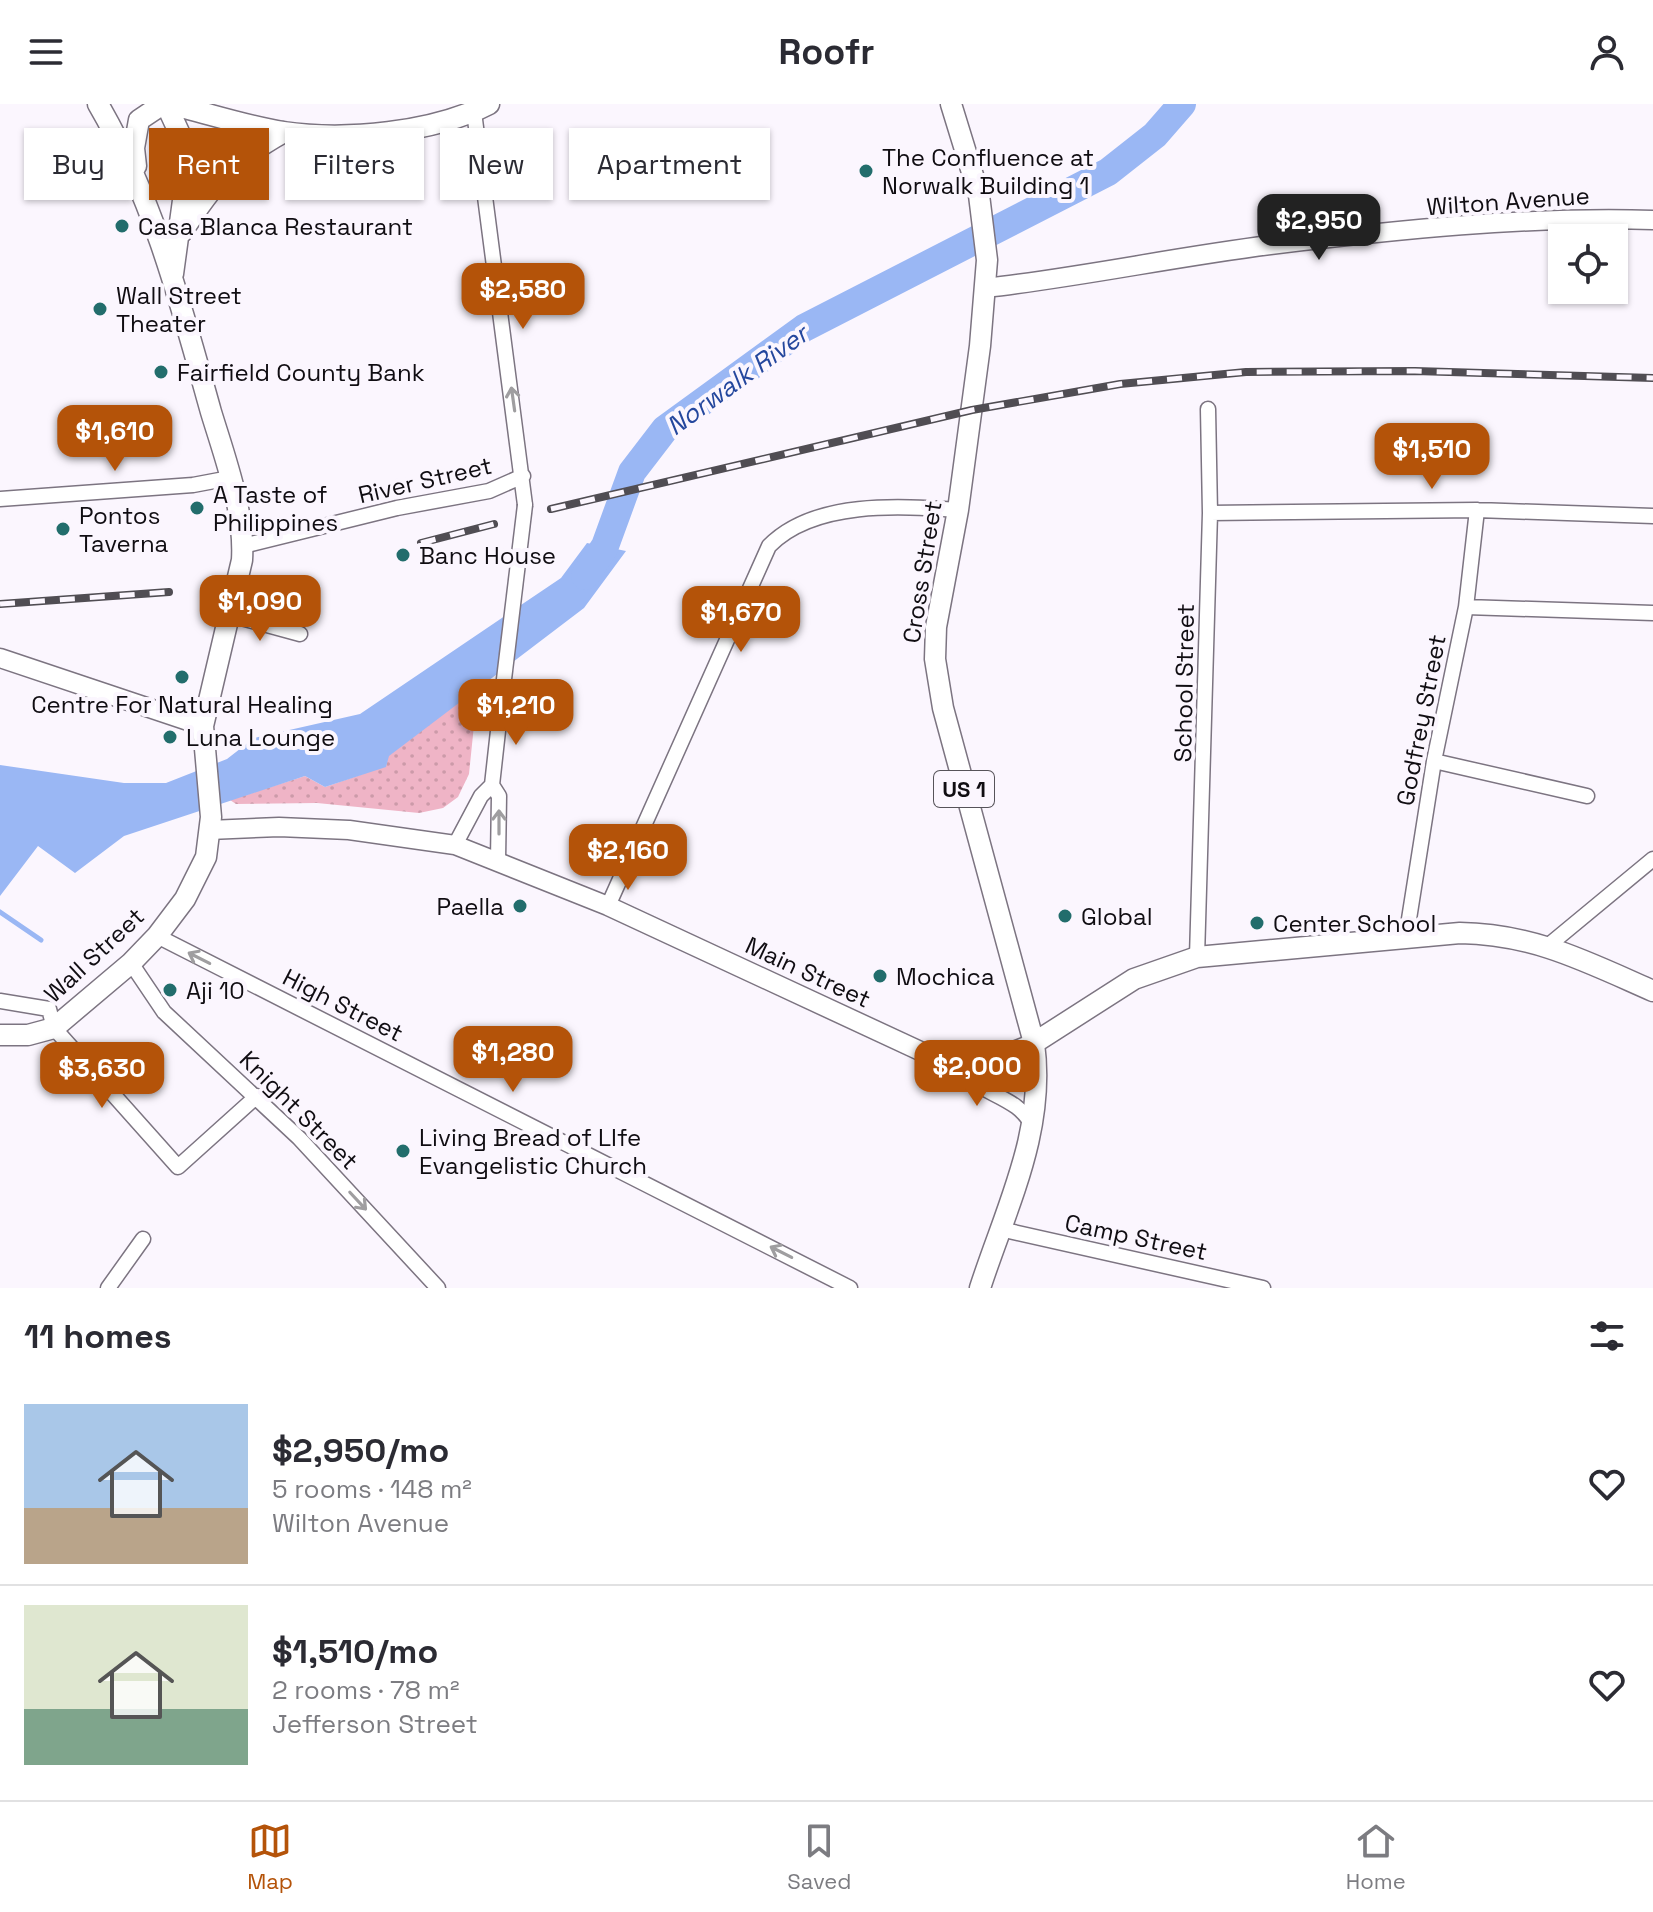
<!DOCTYPE html>
<meta charset="utf-8">
<style>
:root{--surface:#fff;--page:#f2f2f3;--text:#2b2b33;--muted:#7c7c81;--line:#e1e1e2;--accent:#b45309}
body{margin:0;font-family:"Space Grotesk",sans-serif;background:var(--page);color:var(--text);height:100vh;display:flex;flex-direction:column;font-size:30px;white-space:nowrap}
*{box-sizing:border-box;margin:0}
p{font-size:26px;color:var(--muted)}
.icon{flex:none;width:44px;height:44px;fill:none;stroke:currentColor;stroke-width:2;stroke-linecap:round;stroke-linejoin:round}
.map{position:relative;height:1184px;overflow:hidden}
.panel{display:flex;flex-direction:column;background:var(--surface);flex:1}
.panel>*{flex:none}
.hud{position:absolute;left:24px;top:24px;width:800px;height:72px;display:flex;gap:16px}
.fabs{position:absolute;left:1548px;top:120px;display:grid;gap:16px}
.fabs a{display:grid;place-items:center;width:80px;height:80px;border-radius:0px;background:var(--surface);box-shadow:0 2px 6px #0004;font-size:40px}
.price{position:absolute;translate:-50% -68px;padding:0 18px;border-radius:16px;background:var(--accent);color:#fff;font-size:26px;line-height:52px;filter:drop-shadow(0 2px 4px #0008)}
.price::after{content:'';position:absolute;left:50%;top:48px;width:24px;height:18px;margin-left:-12px;background:inherit;clip-path:polygon(0 0,100% 0,50% 100%)}
.price.selected{background:#222;color:#fff}
ul{padding:0;list-style:none}
li{display:flex;align-items:center;gap:24px;height:200px;padding:0 24px}
li+li{border-top:2px solid var(--line)}
li span{display:grid;place-items:center;flex:none;width:224px;height:160px;border-radius:0px;color:#555}
li>.icon{margin-inline-start:auto}
span .icon{width:96px;height:96px;fill:#fffc;stroke-width:1}
li b{font-size:34px}
h2{display:flex;justify-content:space-between;align-items:center;height:96px;padding:0 24px;font-size:34px}
.tag{padding:0 28px;border-radius:0px;background:var(--surface);box-shadow:0 2px 6px #0004;font-size:28px;line-height:72px}
.tag.selected{background:var(--accent);color:#fff}
header{display:flex;justify-content:space-between;align-items:center;height:104px;padding:0 24px;background:var(--surface);font-size:36px;font-weight:800}
.dock{display:flex;justify-content:space-around;align-items:center;height:112px;border-top:2px solid var(--line);background:var(--surface);font-size:22px;color:var(--muted)}
.dock a{display:grid;justify-items:center;gap:4px}
.dock .selected{color:var(--accent)}
.map>svg:first-child{display:block}
</style>
<header><svg class="icon" aria-label="menu" viewBox="0 0 24 24"><path d="M4 6h16M4 12h16M4 18h16"/></svg>Roofr<svg class="icon" aria-label="person" viewBox="0 0 24 24"><circle cx="12" cy="8" r="4"/><path d="M4 21q1-7 8-7t8 7"/></svg></header>
<div class="map">
<svg width="1653" height="1184" viewBox="0 0 1653 1184">
<defs>
<pattern id="park-dots" width="8" height="8" patternUnits="userSpaceOnUse" patternTransform="scale(2)"><rect width="8" height="8" fill="#efb4c6"/><path d="M2 2h.1M6 6h.1" fill="none" stroke="#cc9aa9" stroke-width="1.8" stroke-linecap="round"/></pattern>
</defs>
<rect width="100%" height="100%" fill="#fbf6fe"/>
<!-- park -->
<path fill="url(#park-dots)" d="M478 582 469 670 458 693 443 704 419 709 317 699 236 700 230 696 305 672 325 683 386 662 388 652Z"/>
<!-- water -->
<path fill="#9ab7f4" d="M587 439 626 447 584 504 389 652 386 663 325 683 305 672 124 732 75 769 38 742 0 792V661L124 679H166L227 655 254 634 360 610 561 474Z"/>
<g fill="none" stroke-linecap="round" stroke-linejoin="round">
<!-- stream -->
<path stroke="#9ab7f4" stroke-width="5" d="M0 808 41 836"/>
<!-- river -->
<path stroke="#9ab7f4" stroke-width="28" d="M585 472 605 442 632 368 665 325 804 224 1108 68 1155 31 1182 0"/>
<defs>
<path id="street" d="M474 8 525 401
M0 395 193 381 230 374
M1210 409 1477 406 1653 412
M243 442 397 404 489 387 523 372
M1466 503 1653 509
M230 511 300 530
M1434 657 1587 692
M455 741 481 692 492 681
M498 756 499 692 492 681 501 600
M608 802 769 442C814 396 900 402 958 406
M157 832 850 1184
M1406 834 1434 657 1466 503 1477 406
M1549 841 1653 755
M1197 853 1210 409 1208 305
M131 859 164 908 299 1034 438 1184
M0 897 49 905 54 924 178 1063 257 992
M953 960C976 991 1019 991 1032 1022
M1000 1125 1263 1184
M108 1184 143 1135"/>
<path id="secondary" d="M986 184C1081 173 1175 153 1270 141 1396 126 1526 112 1653 116
M0 554 203 622
M209 726 279 723 349 726 455 741 608 802 946 959 988 957 1034 939"/>
<path id="primary" d="M166 0 184 39 187 67 173 170
M169 0C207 9 245 22 283 28 345 37 433 29 489 0
M951 0 979 91 987 156 980 242 958 406 936 523 935 555 943 604 1034 939C1046 1027 1007 1101 980 1184
M136 62 134 44 139 16 163 0
M182 128C214 78 232 57 284 28
M0 931H28L54 924 131 859 157 832 185 795 206 753 211 713 203 622 242 456C245 407 225 354 211 308 181 201 154 96 98 0
M1034 939 1134 875 1197 853 1460 829C1534 830 1587 858 1653 887"/>
</defs>
<!-- street casing -->
<use href="#street" stroke="#7c7481" stroke-width="17"/>
<!-- secondary casing -->
<use href="#secondary" stroke="#7c7481" stroke-width="21"/>
<!-- primary casing -->
<use href="#primary" stroke="#7c7481" stroke-width="23"/>
<!-- street -->
<use href="#street" stroke="#fff" stroke-width="14"/>
<!-- secondary -->
<use href="#secondary" stroke="#fff" stroke-width="18"/>
<!-- primary -->
<use href="#primary" stroke="#fff" stroke-width="20"/>
<defs>
<path id="rail" d="M551 405 972 306 1120 280 1246 268 1415 267 1653 274
M421 439 494 420
M0 500 169 488"/>
</defs>
<!-- rail casing -->
<use href="#rail" stroke="#504d53" stroke-width="8"/>
<!-- rail -->
<use href="#rail" stroke="#fbf6fe" stroke-width="5" stroke-dasharray="15" stroke-linecap="butt"/>
<defs>
<path id="street-bridge" d="M501 600 525 401"/>
</defs>
<!-- street-bridge casing -->
<use href="#street-bridge" stroke="#7c7481" stroke-width="17" stroke-linecap="butt"/>
<!-- street-bridge -->
<use href="#street-bridge" stroke="#fff" stroke-width="14"/>
</g>
<!-- one-way arrows -->
<defs><path id="oneway-shaft" d="M-6 0H5M1.5-3L5.5 0L1.5 3" fill="none" stroke-width="1.6" stroke-linecap="round" stroke-linejoin="round" transform="scale(2)"/></defs>
<g stroke="#9f9ea0">
<use href="#oneway-shaft" transform="translate(513 295) rotate(-98)"/>
<use href="#oneway-shaft" transform="translate(499 718) rotate(-90)"/>
<use href="#oneway-shaft" transform="translate(199 854) rotate(-153)"/>
<use href="#oneway-shaft" transform="translate(358 1097) rotate(47)"/>
<use href="#oneway-shaft" transform="translate(781 1148) rotate(-153)"/>
</g>
<!-- markers -->
<g fill="#226d6c" stroke="#fbf6fe" stroke-width="3">
<circle cx="866" cy="67" r="8"/>
<circle cx="122" cy="122" r="8"/>
<circle cx="100" cy="205" r="8"/>
<circle cx="161" cy="268" r="8"/>
<circle cx="197" cy="404" r="8"/>
<circle cx="63" cy="425" r="8"/>
<circle cx="403" cy="451" r="8"/>
<circle cx="182" cy="573" r="8"/>
<circle cx="170" cy="633" r="8"/>
<circle cx="520" cy="802" r="8"/>
<circle cx="1065" cy="812" r="8"/>
<circle cx="1257" cy="819" r="8"/>
<circle cx="880" cy="872" r="8"/>
<circle cx="170" cy="886" r="8"/>
<circle cx="403" cy="1047" r="8"/>
</g>
<g text-anchor="middle" dominant-baseline="central" stroke-width="8" stroke-linejoin="round" paint-order="stroke">
<!-- shield labels -->
<rect fill="#fbf6fe" stroke="#565359" stroke-width="2" x="934" y="667" width="60" height="36" rx="6"/>
<g font-size="22" font-weight="bold" fill="#100d12">
<text x="964" y="685">US 1</text>
</g>
<!-- poi labels -->
<g font-size="24" fill="#100d12" stroke="#fbf6fe" text-anchor="start">
<text x="882" y="53">The Confluence at<tspan x="882" dy="28">Norwalk Building 1</tspan></text>
<text x="138" y="122">Casa Blanca Restaurant</text>
<text x="116" y="191">Wall Street<tspan x="116" dy="28">Theater</tspan></text>
<text x="177" y="268">Fairfield County Bank</text>
<text x="213" y="390">A Taste of<tspan x="213" dy="28">Philippines</tspan></text>
<text x="79" y="411">Pontos<tspan x="79" dy="28">Taverna</tspan></text>
<text x="419" y="451">Banc House</text>
<text x="182" y="600" text-anchor="middle">Centre For Natural Healing</text>
<text x="186" y="633">Luna Lounge</text>
<text x="504" y="802" text-anchor="end">Paella</text>
<text x="1081" y="812">Global</text>
<text x="1273" y="819">Center School</text>
<text x="896" y="872">Mochica</text>
<text x="186" y="886">Aji 10</text>
<text x="419" y="1033">Living Bread of LIfe<tspan x="419" dy="28">Evangelistic Church</tspan></text>
</g>
<!-- street labels -->
<g font-size="24" fill="#100d12" stroke="#fbf6fe">
<text transform="translate(1508 97) rotate(-4)">Wilton Avenue</text>
<text transform="translate(425 376) rotate(-13)">River Street</text>
<text transform="translate(922 468) rotate(-81)">Cross Street</text>
<text transform="translate(1184 579) rotate(-89)">School Street</text>
<text transform="translate(1421 616) rotate(-79)">Godfrey Street</text>
<text transform="translate(94 851) rotate(-43)">Wall Street</text>
<text transform="translate(808 868) rotate(25)">Main Street</text>
<text transform="translate(343 901) rotate(27)">High Street</text>
<text transform="translate(299 1006) rotate(45)">Knight Street</text>
<text transform="translate(1136 1133) rotate(12)">Camp Street</text>
</g>
<!-- water labels -->
<g font-size="26" font-style="italic" fill="#24479d" stroke="#fbf6fe">
<text transform="translate(737 276) rotate(-36)">Norwalk River</text>
</g>
</g>
</svg>
<div class="fabs">
<a><svg class="icon" aria-label="locate" viewBox="0 0 24 24"><circle cx="12" cy="12" r="6"/><path d="M12 2v4M12 18v4M2 12h4M18 12h4"/></svg></a>
</div>
<b class="price selected" style="left:1319px;top:158px">$2,950</b>
<b class="price" style="left:523px;top:227px">$2,580</b>
<b class="price" style="left:115px;top:369px">$1,610</b>
<b class="price" style="left:1432px;top:387px">$1,510</b>
<b class="price" style="left:260px;top:539px">$1,090</b>
<b class="price" style="left:741px;top:550px">$1,670</b>
<b class="price" style="left:516px;top:643px">$1,210</b>
<b class="price" style="left:628px;top:788px">$2,160</b>
<b class="price" style="left:513px;top:990px">$1,280</b>
<b class="price" style="left:977px;top:1004px">$2,000</b>
<b class="price" style="left:102px;top:1006px">$3,630</b>
<div class="hud">
<a class="tag">Buy</a>
<a class="tag selected">Rent</a>
<a class="tag">Filters</a>
<a class="tag">New</a>
<a class="tag">Apartment</a>
</div>
</div>
<section class="panel">
<h2>11 homes<svg class="icon" aria-label="filters" viewBox="0 0 24 24"><path d="M4 7h16M4 17h16"/><circle cx="9" cy="7" r="2"/><circle cx="15" cy="17" r="2"/></svg></h2>
<ul>
<li><span style="background:linear-gradient(#a9c7e8 65%,#b9a48a 0)"><svg class="icon" aria-label="home" viewBox="0 0 24 24"><path d="M3 11l9-7 9 7M6 9v11h12V9"/></svg></span><div><b>$2,950/mo</b><p>5 rooms · 148 m²</p><p>Wilton Avenue</p></div><svg class="icon" aria-label="heart" viewBox="0 0 24 24"><path d="M12 20l-8-8c-3-5 5-10 8-4 3-6 11-1 8 4z"/></svg></li>
<li><span style="background:linear-gradient(#dfe7d0 65%,#7fa58c 0)"><svg class="icon" aria-label="home" viewBox="0 0 24 24"><path d="M3 11l9-7 9 7M6 9v11h12V9"/></svg></span><div><b>$1,510/mo</b><p>2 rooms · 78 m²</p><p>Jefferson Street</p></div><svg class="icon" aria-label="heart" viewBox="0 0 24 24"><path d="M12 20l-8-8c-3-5 5-10 8-4 3-6 11-1 8 4z"/></svg></li>
</ul>
</section>
<nav class="dock">
<a class="selected"><svg class="icon" aria-label="map" viewBox="0 0 24 24"><path d="M3 6l6-2 6 2 6-2v14l-6 2-6-2-6 2zM9 4v14M15 6v14"/></svg>Map</a>
<a><svg class="icon" aria-label="saved" viewBox="0 0 24 24"><path d="M7 4h10v16l-5-4-5 4z"/></svg>Saved</a>
<a><svg class="icon" aria-label="home" viewBox="0 0 24 24"><path d="M3 11l9-7 9 7M6 9v11h12V9"/></svg>Home</a>
</nav>
